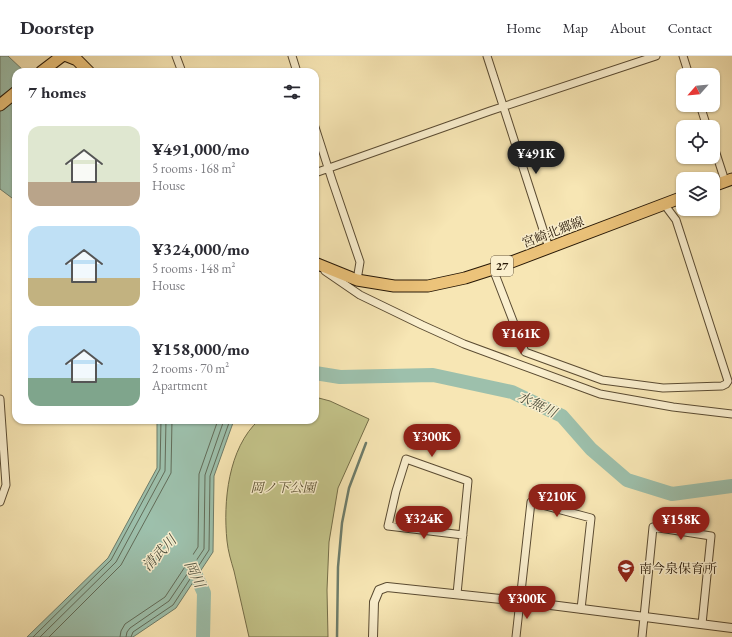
<!DOCTYPE html>
<meta charset="utf-8">
<style>
:root{--surface:#fff;--page:#f7f7f7;--text:#2b2b33;--muted:#7c7c81;--line:#e1e1e2;--accent:#8f2418}
body{margin:0;font-family:"EB Garamond","Noto Serif JP",serif;background:var(--page);color:var(--text);height:100vh;display:flex;flex-direction:column;font-size:15px;white-space:nowrap}
*{box-sizing:border-box;margin:0}
p{font-size:13px;color:var(--muted)}
.icon{flex:none;width:22px;height:22px;fill:none;stroke:currentColor;stroke-width:2;stroke-linecap:round;stroke-linejoin:round}
.map{position:relative;flex:1;overflow:hidden}
.drawer{position:absolute;left:12px;top:12px;width:307px;height:356px;display:flex;flex-direction:column;background:var(--surface);border-radius:12px;box-shadow:0 1px 3px #0004}
.drawer>*{flex:none}
.needle{width:26px;rotate:243deg}
.controls{position:absolute;left:676px;top:12px;display:grid;gap:8px}
.controls a{display:grid;place-items:center;width:44px;height:44px;border-radius:8px;background:var(--surface);box-shadow:0 1px 3px #0004;font-size:20px}
.price{position:absolute;translate:-50% -34px;padding:0 9px;border-radius:14px;background:var(--accent);color:#fff;font-size:13px;line-height:26px;filter:drop-shadow(0 1px 2px #0008)}
.price::after{content:'';position:absolute;left:50%;top:24px;width:12px;height:9px;margin-left:-6px;background:inherit;clip-path:polygon(0 0,100% 0,50% 100%)}
.price.current{background:#222;color:#fff}
ul{padding:0;list-style:none}
li{display:flex;align-items:center;gap:12px;height:100px;padding:0 16px}
li span{display:grid;place-items:center;flex:none;width:112px;height:80px;border-radius:12px;color:#555}
li>.icon{margin-inline-start:auto}
span .icon{width:48px;height:48px;fill:#fffc;stroke-width:1}
li b{font-size:17px}
h2{display:flex;justify-content:space-between;align-items:center;height:48px;padding:0 16px;font-size:17px}
header{display:flex;align-items:center;gap:24px;box-sizing:border-box;height:56px;padding:0 20px;background:var(--surface);border-bottom:1px solid var(--line)}
header strong{font-size:19px}
nav{display:flex;gap:22px;margin-inline-start:auto;font-size:14px}
.map>svg:first-child{display:block}
</style>
<header>
<strong>Doorstep</strong>
<nav><a>Home</a><a>Map</a><a>About</a><a>Contact</a></nav>
</header>
<div class="map">
<svg width="732" height="581" viewBox="0 0 732 581">
<rect width="100%" height="100%" fill="#f7e6b4"/>
<filter id="stains"><feTurbulence type="fractalNoise" baseFrequency=".005" numOctaves="4"/><feColorMatrix values="0 0 0 0 .2 0 0 0 0 .09 0 0 0 0 .02 0 0 0 .5 -.17"/></filter>
<radialGradient id="worn" r=".72"><stop offset=".6" stop-color="#630" stop-opacity="0"/><stop offset="1" stop-color="#630" stop-opacity=".3"/></radialGradient>
<!-- green -->
<path fill="#c3c389" stroke="#746d48" d="M315 341 330 345 369 363 338 432 329 486 327 534 328 581H249C244 559 239 537 234 515 231 505 228 495 227 485 223 446 228 392 259 364H315Z"/>
<!-- water -->
<path fill="#9dc0ac" stroke="#6d7c6a" d="M0 0H8L25 16H16V145L0 133Z
M157 364H234L214 420 213 496 176 552 133 581H27L108 502 157 412Z"/>
<g fill="none" stroke-linecap="round" stroke-linejoin="round">
<!-- shore -->
<path stroke="#626c59" stroke-width="1" d="M33 581 111 504 160 413 161 364
M40 581 116 506 165 415 166 364
M49 581 121 509 171 417 172 364
M120 581 121 575 125 568 165 541 198 491 199 418 218 364
M126 581 127 576 130 572 169 545 204 493 205 419 224 364
M131 581 133 576 173 549 209 494 210 420 230 364"/>
<!-- stream -->
<path stroke="#6d7c6a" stroke-width="2.5" d="M337 581 338 511 342 467 349 432 366 387"/>
<!-- river -->
<path stroke="#9dc0ac" stroke-width="14" d="M315 317 340 321 433 319 512 336 562 360 591 393 627 424 672 438 732 430
M189 504 204 537 203 581"/>
<defs>
<path id="minor" d="M176 0 182 16
M292 0 297 16
M487 0 549 192
M683 0 689 19
M700 49 707 71
M315 71 332 124 360 206 357 224
M713 88 725 125
M315 117 490 55 656 0
M493 213 525 296 602 324 663 332 722 330 726 328 728 325 676 164 664 148
M325 215 360 239 422 269 464 288 600 338 673 351 732 358
M0 343 6 429 0 446
M457 538 468 425 406 403 396 435 388 470 463 479
M516 581 531 446 591 462 581 553
M642 581 653 471 711 480 702 568"/>
<path id="tertiary" d="M373 581 374 546 379 534 387 531 519 545 732 572"/>
<path id="primary" d="M67 0 77 4 89 16
M41 16 62 0
M0 49 16 36
M713 130 732 123
M315 207 357 224 394 230H428L465 222 493 213 683 141"/>
</defs>
<!-- minor casing -->
<use href="#minor" stroke="#5a4b32" stroke-width="9"/>
<!-- tertiary casing -->
<use href="#tertiary" stroke="#5a4b32" stroke-width="10"/>
<!-- primary casing -->
<use href="#primary" stroke="#261706" stroke-width="13"/>
<!-- minor -->
<use href="#minor" stroke="#faefce" stroke-width="7"/>
<!-- tertiary -->
<use href="#tertiary" stroke="#faefce" stroke-width="8"/>
<!-- primary -->
<use href="#primary" stroke="#ecc37a" stroke-width="11"/>
</g>
<!-- icons -->
<defs>
<symbol id="school-pin" viewBox="-11 -11 22 30"><path d="M0 17L-7.5 6A9.5 9.5 0 1 1 7.5 6Z" fill="#8f2418" stroke="#faefce"/><path d="M0-5L7-2L0 1L-7-2ZM-4 1L0 2.5L4 1V4Q0 6-4 4Z" fill="#fff"/></symbol>
</defs>
<g fill-rule="evenodd">
<use href="#school-pin" x="616" y="502" width="20" height="27"/>
</g>
<g text-anchor="middle" dominant-baseline="central" stroke-width="3" stroke-linejoin="round" paint-order="stroke">
<!-- shield labels -->
<rect fill="#faefce" stroke="#665842" stroke-width="1" x="491" y="200" width="22" height="20" rx="3"/>
<g font-size="12" font-weight="bold" fill="#261706">
<text x="502" y="210">27</text>
</g>
<!-- street labels -->
<g font-size="13" fill="#261706" stroke="#faefce">
<text transform="translate(553 176) rotate(-21)">宮崎北郷線</text>
</g>
<!-- park labels -->
<g font-size="13" font-style="italic" fill="#5d5334" stroke="#faefce">
<text x="283" y="431">岡ノ下公園</text>
</g>
<!-- poi labels -->
<g font-size="13" fill="#261706" stroke="#faefce" text-anchor="start">
<text x="639" y="512">南今泉保育所</text>
</g>
<!-- water labels -->
<g font-size="14" font-style="italic" fill="#505240" stroke="#faefce">
<text transform="translate(537 348) rotate(26)">水無川</text>
<text transform="translate(159 497) rotate(-47)">清武川</text>
<text transform="translate(195 518) rotate(65)">岡川</text>
</g>
</g>
<rect width="100%" height="100%" filter="url(#stains)"/>
<rect width="100%" height="100%" fill="url(#worn)"/>
</svg>
<div class="controls">
<a><svg class="needle" viewBox="-14 -14 28 28"><path d="M0-13l5 13h-10z" fill="#e53935"/><path d="M0 13l5-13h-10z" fill="#7c7c81"/></svg></a>
<a><svg class="icon" aria-label="locate" viewBox="0 0 24 24"><circle cx="12" cy="12" r="6"/><path d="M12 2v4M12 18v4M2 12h4M18 12h4"/></svg></a>
<a><svg class="icon" aria-label="layers" viewBox="0 0 24 24"><path d="M12 4l9 5-9 5-9-5zM3 14l9 5 9-5"/></svg></a>
</div>
<b class="price current" style="left:536px;top:119px">¥491K</b>
<b class="price" style="left:521px;top:299px">¥161K</b>
<b class="price" style="left:432px;top:402px">¥300K</b>
<b class="price" style="left:557px;top:462px">¥210K</b>
<b class="price" style="left:424px;top:484px">¥324K</b>
<b class="price" style="left:681px;top:485px">¥158K</b>
<b class="price" style="left:527px;top:564px">¥300K</b>
<section class="drawer">
<h2>7 homes<svg class="icon" aria-label="filters" viewBox="0 0 24 24"><path d="M4 7h16M4 17h16"/><circle cx="9" cy="7" r="2"/><circle cx="15" cy="17" r="2"/></svg></h2>
<ul>
<li><span style="background:linear-gradient(#dfe7d0 70%,#b9a48a 0)"><svg class="icon" aria-label="home" viewBox="0 0 24 24"><path d="M3 11l9-7 9 7M6 9v11h12V9"/></svg></span><div><b>¥491,000/mo</b><p>5 rooms · 168 m²</p><p>House</p></div></li>
<li><span style="background:linear-gradient(#bfe0f5 65%,#c2b280 0)"><svg class="icon" aria-label="home" viewBox="0 0 24 24"><path d="M3 11l9-7 9 7M6 9v11h12V9"/></svg></span><div><b>¥324,000/mo</b><p>5 rooms · 148 m²</p><p>House</p></div></li>
<li><span style="background:linear-gradient(#bfe0f5 65%,#7fa58c 0)"><svg class="icon" aria-label="home" viewBox="0 0 24 24"><path d="M3 11l9-7 9 7M6 9v11h12V9"/></svg></span><div><b>¥158,000/mo</b><p>2 rooms · 70 m²</p><p>Apartment</p></div></li>
</ul>
</section>
</div>
